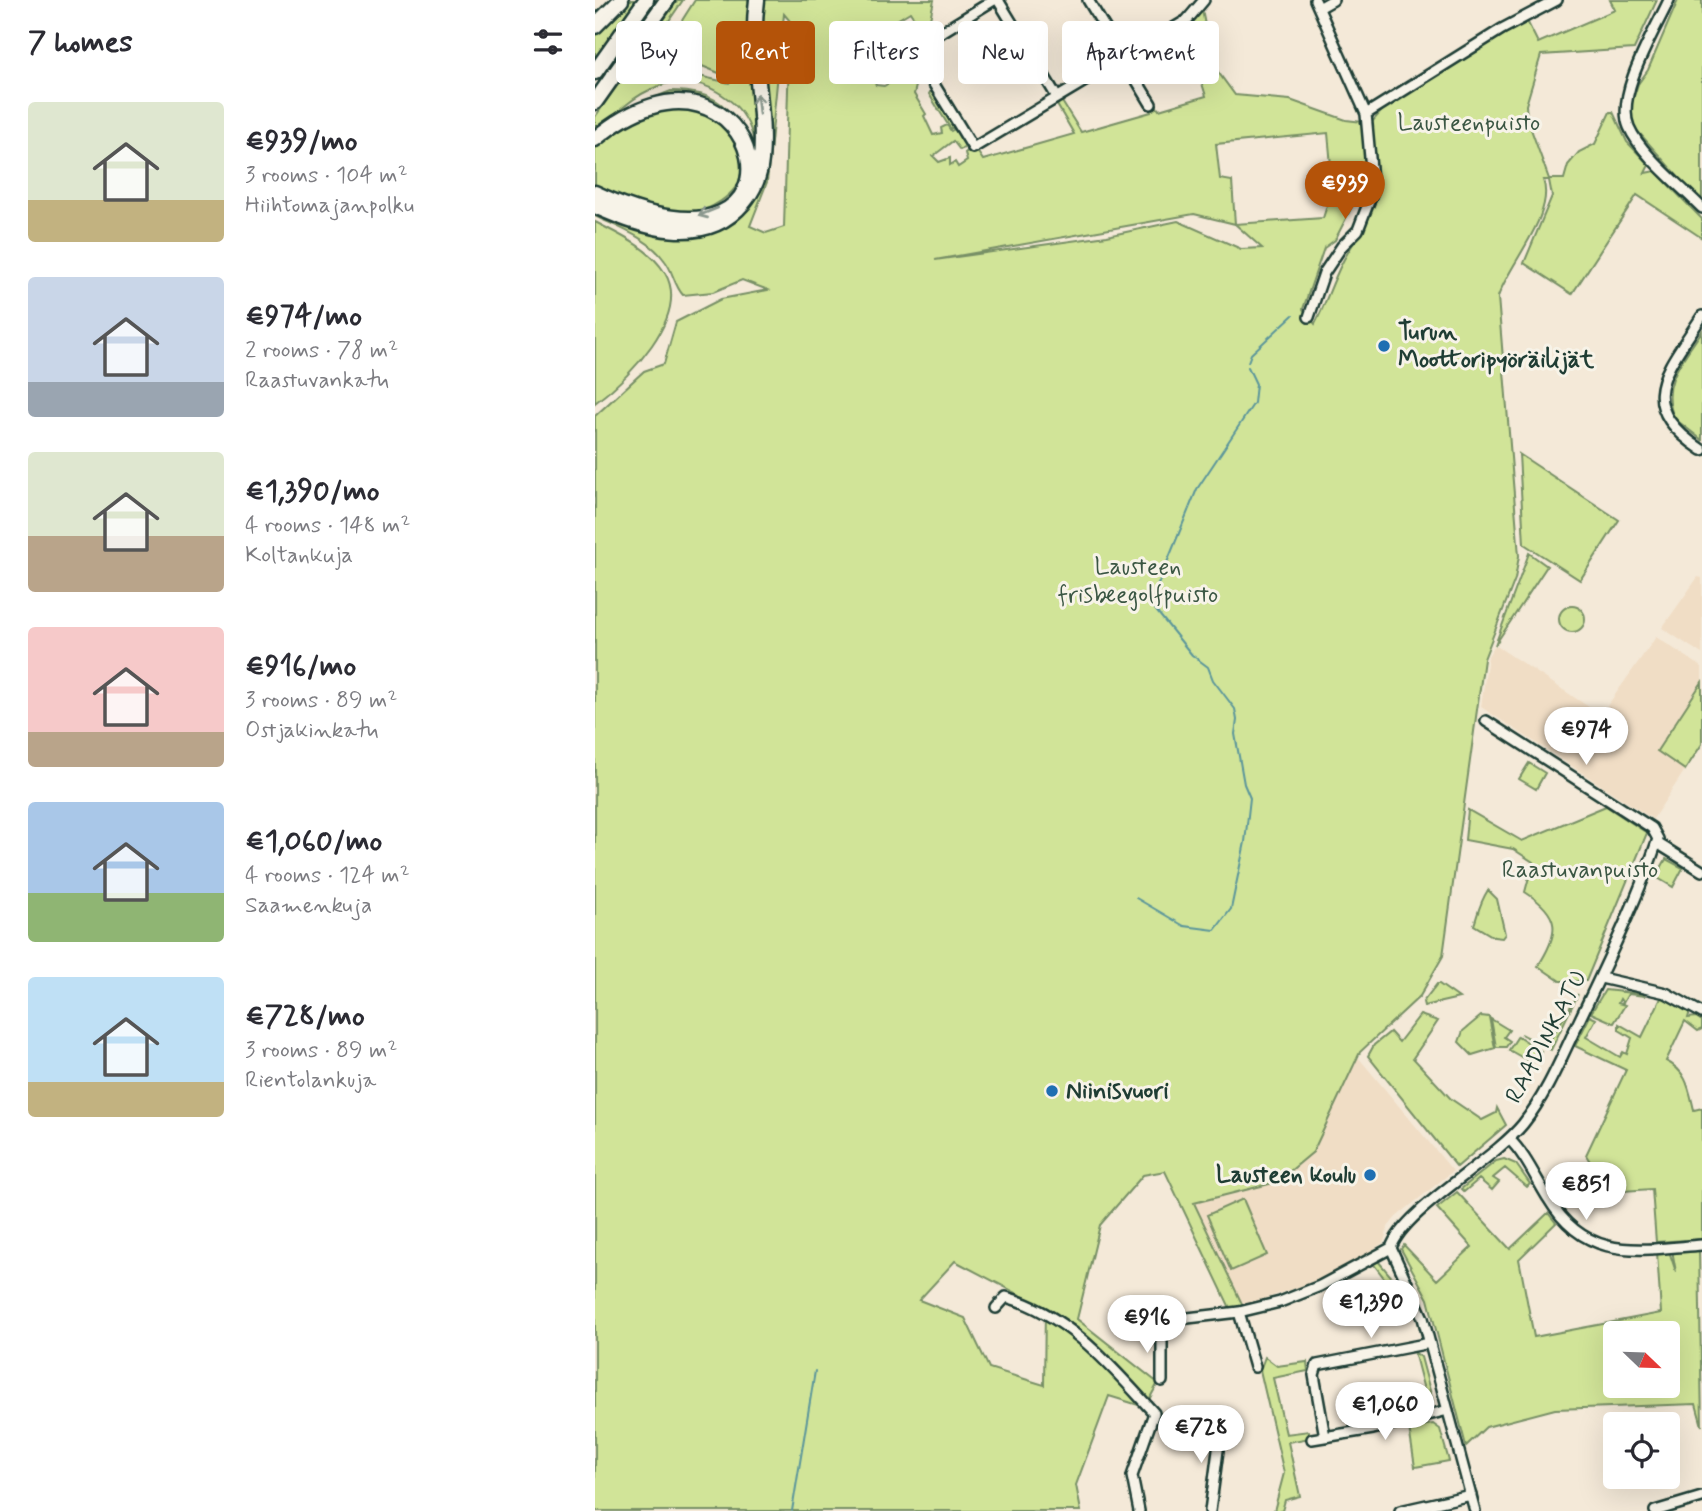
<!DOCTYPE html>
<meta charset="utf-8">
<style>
:root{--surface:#fff;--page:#f2f2f3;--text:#2b2b33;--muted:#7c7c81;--accent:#b45309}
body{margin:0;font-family:Mynerve,sans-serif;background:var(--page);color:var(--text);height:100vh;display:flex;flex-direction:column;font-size:26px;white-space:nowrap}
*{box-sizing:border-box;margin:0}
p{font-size:23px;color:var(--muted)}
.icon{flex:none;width:38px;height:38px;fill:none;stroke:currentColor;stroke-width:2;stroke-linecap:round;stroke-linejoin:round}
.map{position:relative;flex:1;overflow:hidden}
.side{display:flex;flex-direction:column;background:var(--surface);width:595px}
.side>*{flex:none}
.top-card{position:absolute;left:21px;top:21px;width:665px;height:63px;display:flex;gap:14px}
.needle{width:46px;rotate:113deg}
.controls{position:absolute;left:1008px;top:1321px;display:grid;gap:14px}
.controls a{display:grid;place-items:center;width:77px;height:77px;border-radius:7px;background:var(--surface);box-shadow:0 7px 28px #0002;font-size:35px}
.price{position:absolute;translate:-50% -60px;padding:0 16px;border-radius:24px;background:#fff;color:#222;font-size:23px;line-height:46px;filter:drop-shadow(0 2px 4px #0008)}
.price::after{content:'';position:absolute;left:50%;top:42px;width:21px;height:16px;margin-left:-10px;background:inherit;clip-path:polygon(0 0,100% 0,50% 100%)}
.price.selected{background:var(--accent);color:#fff}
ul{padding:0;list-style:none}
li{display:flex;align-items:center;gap:21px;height:175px;padding:0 28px}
li span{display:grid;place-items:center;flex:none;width:196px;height:140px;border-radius:7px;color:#555}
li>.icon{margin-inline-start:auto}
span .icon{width:84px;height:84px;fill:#fffc;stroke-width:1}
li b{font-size:30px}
h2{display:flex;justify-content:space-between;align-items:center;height:84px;padding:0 28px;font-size:30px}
.tag{padding:0 24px;border-radius:7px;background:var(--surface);box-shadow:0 7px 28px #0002;font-size:24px;line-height:63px}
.tag.selected{background:var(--accent);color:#fff}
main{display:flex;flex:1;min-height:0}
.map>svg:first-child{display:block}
</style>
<main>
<section class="side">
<h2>7 homes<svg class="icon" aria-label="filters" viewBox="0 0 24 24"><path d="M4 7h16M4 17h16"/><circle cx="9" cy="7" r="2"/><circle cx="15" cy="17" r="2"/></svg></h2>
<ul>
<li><span style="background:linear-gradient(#dfe7d0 70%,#c2b280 0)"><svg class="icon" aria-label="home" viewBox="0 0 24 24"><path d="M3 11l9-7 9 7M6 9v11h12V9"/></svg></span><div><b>€939/mo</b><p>3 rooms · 104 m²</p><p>Hiihtomajanpolku</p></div></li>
<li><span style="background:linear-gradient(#c9d6e8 75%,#9aa5b1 0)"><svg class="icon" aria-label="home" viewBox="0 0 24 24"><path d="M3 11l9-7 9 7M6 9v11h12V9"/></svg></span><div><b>€974/mo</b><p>2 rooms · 78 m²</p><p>Raastuvankatu</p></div></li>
<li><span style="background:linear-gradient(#dfe7d0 60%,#b9a48a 0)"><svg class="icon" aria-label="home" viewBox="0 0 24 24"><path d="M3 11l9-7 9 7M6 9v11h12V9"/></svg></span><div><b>€1,390/mo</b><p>4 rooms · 148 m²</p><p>Koltankuja</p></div></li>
<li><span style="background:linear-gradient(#f6c9c9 75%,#b9a48a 0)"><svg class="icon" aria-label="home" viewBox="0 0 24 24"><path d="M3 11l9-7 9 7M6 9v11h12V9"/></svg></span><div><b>€916/mo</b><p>3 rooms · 89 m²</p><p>Ostjakinkatu</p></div></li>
<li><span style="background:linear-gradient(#a9c7e8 65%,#8fb573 0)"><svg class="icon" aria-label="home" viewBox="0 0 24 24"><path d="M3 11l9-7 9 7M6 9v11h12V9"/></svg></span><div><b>€1,060/mo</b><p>4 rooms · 124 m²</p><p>Saamenkuja</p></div></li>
<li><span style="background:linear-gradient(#bfe0f5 75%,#c2b280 0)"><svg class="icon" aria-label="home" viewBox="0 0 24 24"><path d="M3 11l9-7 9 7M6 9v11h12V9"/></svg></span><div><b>€728/mo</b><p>3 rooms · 89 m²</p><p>Rientolankuja</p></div></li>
</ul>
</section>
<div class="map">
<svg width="1107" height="1511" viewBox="0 0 1107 1511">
<rect width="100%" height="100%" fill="#f4e9d8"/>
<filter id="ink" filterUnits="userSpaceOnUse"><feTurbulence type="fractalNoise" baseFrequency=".0143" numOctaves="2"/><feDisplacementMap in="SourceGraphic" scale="14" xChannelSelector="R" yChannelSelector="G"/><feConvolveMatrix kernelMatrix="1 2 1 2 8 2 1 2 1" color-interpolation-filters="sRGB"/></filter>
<g filter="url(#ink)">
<!-- built -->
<path fill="#f0ddc5" d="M1103 577 1107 578V654L1067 628Z
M1061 637 1107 667V682L1062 751 1090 770 1058 819 886 707 893 656 900 645 1009 717 1010 709Z
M763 1057 858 1171 801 1217 793 1227 789 1242 773 1253 722 1281 648 1306 599 1203 682 1182 718 1152Z"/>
<!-- green -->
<path fill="#d1e498" stroke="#789066" stroke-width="2" fill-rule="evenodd" d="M30 0H44L0 61V30Z
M83 0H88L50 56 55 70 62 77 87 72 134 83 148 68V53L141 68 131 76 88 58H78L74 41 100 0H158C155 25 153 49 155 75 158 103 166 131 163 160 161 178 153 194 140 206 98 244 44 222 0 201V198C24 208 50 220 76 222 155 228 193 131 121 91 104 81 83 79 64 86 38 95 19 115 0 134V117Z
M167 0H339L334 24 339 32 305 51 300 46 322 31 324 26 315 12 282 32 287 45 294 47 284 53 275 45 278 51 266 61 271 64 281 85 289 86 317 70 310 59 320 60 335 85 329 81 321 86 319 94 331 114 329 116 338 135 347 133 346 128 352 125 356 131 361 128H355L334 94 338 87 373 146 365 150 358 141 338 156 344 162 355 158V165L360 162 363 167 372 161 370 153 375 149 382 151 388 160 479 134 461 103 466 100 486 132 556 112 551 101 556 98 564 110 611 96 589 26 607 10 618 65 640 95 695 100 751 120 776 123 793 104 932 21 943 43 1020 10 1015 0H1062L1039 49 946 55 931 105 932 118 954 179H969L973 165 984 152 1000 144 1015 112H1018L1032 142 1054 165 1050 173 1060 171 1107 219V238L1042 195 977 294 929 263 957 196 954 180H948C961 214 913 265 903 297L924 556 920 579 889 659 848 956 825 996 765 1052 718 1152 682 1182 599 1203 648 1306 635 1308 570 1171 548 1175 505 1225 482 1319 563 1383 550 1407 514 1396 481 1485 486 1511H0V416L49 371 69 364 81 322 126 299 173 290 147 280 118 292 88 295C79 285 78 271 70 261 54 238 24 228 0 216V210L43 227 158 199 167 94ZM189 14 195 21 189 227 171 233 155 226 172 182ZM733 133 738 187 728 218 640 224 637 181 625 179 621 144ZM769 183 784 184C781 217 761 235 747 263 737 283 730 305 720 324L708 309 729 248 740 240ZM599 214 640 224 667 248 646 249 583 221 512 236 340 260ZM360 1261 450 1308 449 1385 394 1368 370 1318 324 1300Z
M1083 0H1107V204L1039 127 1035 108 1043 84 1053 70Z
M76 91C119 91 144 106 146 152 146 159 147 167 146 174 143 195 113 212 93 214 77 216 19 194 0 188V145C24 123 44 102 76 91Z
M0 222C25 235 55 248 70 273 96 317 32 379 0 403Z
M1107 331V440L1080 419C1063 385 1089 358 1107 331Z
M924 454 1024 520 985 580 929 544Z
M934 553 952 566 900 645Z
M964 619a13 13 0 1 1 26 0a13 13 0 1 1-26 0Z
M1107 682V744L1090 770 1062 751Z
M934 763 950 773 941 789 924 779Z
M1011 806 1052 833 991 981H965L943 966C965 932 966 915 930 892L938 862 918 849 870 840 873 810 927 841Z
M1071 859 1088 868 1078 887 1061 877Z
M893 890 902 899 910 934 907 938 899 937 879 925C883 914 884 904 893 890Z
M842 984H844L864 998 829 1006 828 1002Z
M1010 990 1047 994 1050 996 1033 994 1028 1003 1025 999 1023 1003 1030 1005 1019 1023 996 1013Z
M983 994 956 1050 926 1034 951 1047Z
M1067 996 1095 1011 1093 1018 1101 1017 1107 1021V1029L1103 1031 1090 1021 1071 1061C1092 1071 1094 1089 1099 1110L1107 1108V1239L1061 1242 1057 1189 1013 1192 991 1155 1031 1070 980 1046 995 1016 1001 1019 991 1037 1025 1057 1028 1052 1032 1054 1037 1038 1024 1030V1024L1047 1037Z
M825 1015 843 1021 818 1058 856 1099 887 1120 901 1113 902 1108 911 1125 862 1167 773 1056 779 1045 795 1032 804 1042Z
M886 1016 894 1017 900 1048 877 1055 864 1042 868 1031Z
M896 1019 914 1030 909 1037 915 1041 911 1047H901Z
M923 1036 946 1051 940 1059 936 1057 939 1060 937 1063 914 1050Z
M909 1159 921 1164 935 1184 932 1187 910 1168 898 1178 904 1182 897 1190 884 1179 869 1192 866 1189 901 1161Z
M862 1192 915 1249 953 1213 961 1223 924 1259 939 1337 1066 1313 1062 1252 1074 1251 1081 1272 1077 1250 1104 1248 1107 1426 1101 1404 960 1409 891 1427 871 1446 833 1299 806 1249 809 1245 842 1280 877 1247 842 1208ZM1020 1334H1073V1386H1020Z
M648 1199 672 1255 636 1271 612 1215Z
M783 1261 799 1280 812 1308 777 1262Z
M819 1352 826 1357 838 1402 834 1409Z
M670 1357 682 1366 712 1362 713 1371 678 1378 691 1434 714 1431 715 1438 693 1442 705 1496 690 1500 687 1511H679L689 1473 665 1370Z
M838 1424 845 1429 854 1461 820 1467 814 1428Z"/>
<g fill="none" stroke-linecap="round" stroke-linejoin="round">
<!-- stream -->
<path stroke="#5b969b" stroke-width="2" d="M653 362 656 354 698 315
M541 898 589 926 620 930 636 909 650 842 655 798 649 784 640 734 642 720 640 709 618 680 613 667 597 655 559 608 558 597 602 489 659 403 661 384 653 367
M197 1511 220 1371"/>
<defs>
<path id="minor" d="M403 0 462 97
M493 0 556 104
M720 0 771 114 907 29 962 0
M1074 0C1060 31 1020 94 1034 127 1046 155 1086 186 1107 208
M724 8 738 0
M318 50 378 148 592 20 609 0
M308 56 399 0
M1107 316C1071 372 1037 403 1107 450
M714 317 729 273 747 246 763 230 778 191 771 114
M1062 843 1107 871
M1006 978 1071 993 1107 1013
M914 1139C930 1154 941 1179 953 1198 991 1262 1042 1250 1107 1245
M796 1248C809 1210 898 1161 928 1124 952 1094 967 1056 984 1021 1012 962 1042 901 1063 839L1057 828 891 721
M796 1248 828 1318 880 1511
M401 1308 411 1297C473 1314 517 1367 559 1413L537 1476 544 1511
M644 1312 660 1367
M567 1381V1321L644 1312 685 1302 725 1286 796 1248
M730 1437 719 1375 722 1365 835 1343
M717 1439 778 1429 853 1410
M615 1511 627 1420
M805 1511 876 1495
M1060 1511 1107 1497"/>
<path id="highway" d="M0 26 26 0
M0 72 51 0
M0 102 72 0
M0 139C166 0 242 307 0 193
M0 206C46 227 109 249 148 203 158 191 165 176 166 160 171 107 154 56 162 0"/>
</defs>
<!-- minor casing -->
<use href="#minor" stroke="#1f3d34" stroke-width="14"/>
<!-- highway casing -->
<use href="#highway" stroke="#1f3d34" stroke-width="19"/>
<!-- minor -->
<use href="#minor" stroke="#f7f3e8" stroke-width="9"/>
<!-- highway -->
<use href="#highway" stroke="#f7f3e8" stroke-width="14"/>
</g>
<!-- one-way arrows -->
<defs><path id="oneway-shaft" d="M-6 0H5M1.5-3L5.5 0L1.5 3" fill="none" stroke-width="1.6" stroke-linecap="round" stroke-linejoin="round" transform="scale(1.75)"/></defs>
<g stroke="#8b988e">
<use href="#oneway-shaft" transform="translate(163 104) rotate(-96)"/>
<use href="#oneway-shaft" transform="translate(113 212) rotate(158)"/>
</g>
</g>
<!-- markers -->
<g fill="#1f6fb2" stroke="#f7f3e8" stroke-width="2.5">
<circle cx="789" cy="346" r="7"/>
<circle cx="457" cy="1091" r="7"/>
<circle cx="775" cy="1175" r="7"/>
</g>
<g text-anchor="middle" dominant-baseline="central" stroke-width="6" stroke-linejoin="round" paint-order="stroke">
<!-- park labels -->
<g font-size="24" fill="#3a5643" stroke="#f7f3e8">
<text x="874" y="123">Lausteenpuisto</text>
<text x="543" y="567">Lausteen<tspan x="543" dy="28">frisbeegolfpuisto</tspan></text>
<text x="985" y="870">Raastuvanpuisto</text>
</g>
<!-- poi labels -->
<g font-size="24" font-weight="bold" fill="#1f3d34" stroke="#f7f3e8" text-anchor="start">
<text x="803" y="332">Turun<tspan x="803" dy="28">Moottoripyöräilijät</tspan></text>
<text x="471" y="1091">Niinisvuori</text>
<text x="761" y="1175" text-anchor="end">Lausteen koulu</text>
</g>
<!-- street labels -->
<g font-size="24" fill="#1f3d34" stroke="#f7f3e8">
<text transform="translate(952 1037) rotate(-62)">RAADINKATU</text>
</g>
</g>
</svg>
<div class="controls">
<a><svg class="needle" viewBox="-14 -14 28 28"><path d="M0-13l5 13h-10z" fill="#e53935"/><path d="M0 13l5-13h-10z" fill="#7c7c81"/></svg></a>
<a><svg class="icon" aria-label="locate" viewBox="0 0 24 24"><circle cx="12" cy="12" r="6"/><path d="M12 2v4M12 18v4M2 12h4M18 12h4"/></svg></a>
</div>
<b class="price selected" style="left:750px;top:221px">€939</b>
<b class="price" style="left:991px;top:767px">€974</b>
<b class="price" style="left:991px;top:1222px">€851</b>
<b class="price" style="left:776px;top:1340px">€1,390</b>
<b class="price" style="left:552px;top:1355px">€916</b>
<b class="price" style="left:790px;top:1442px">€1,060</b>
<b class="price" style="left:606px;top:1465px">€728</b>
<div class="top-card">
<a class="tag">Buy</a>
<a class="tag selected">Rent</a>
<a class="tag">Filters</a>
<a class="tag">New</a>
<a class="tag">Apartment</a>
</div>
</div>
</main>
